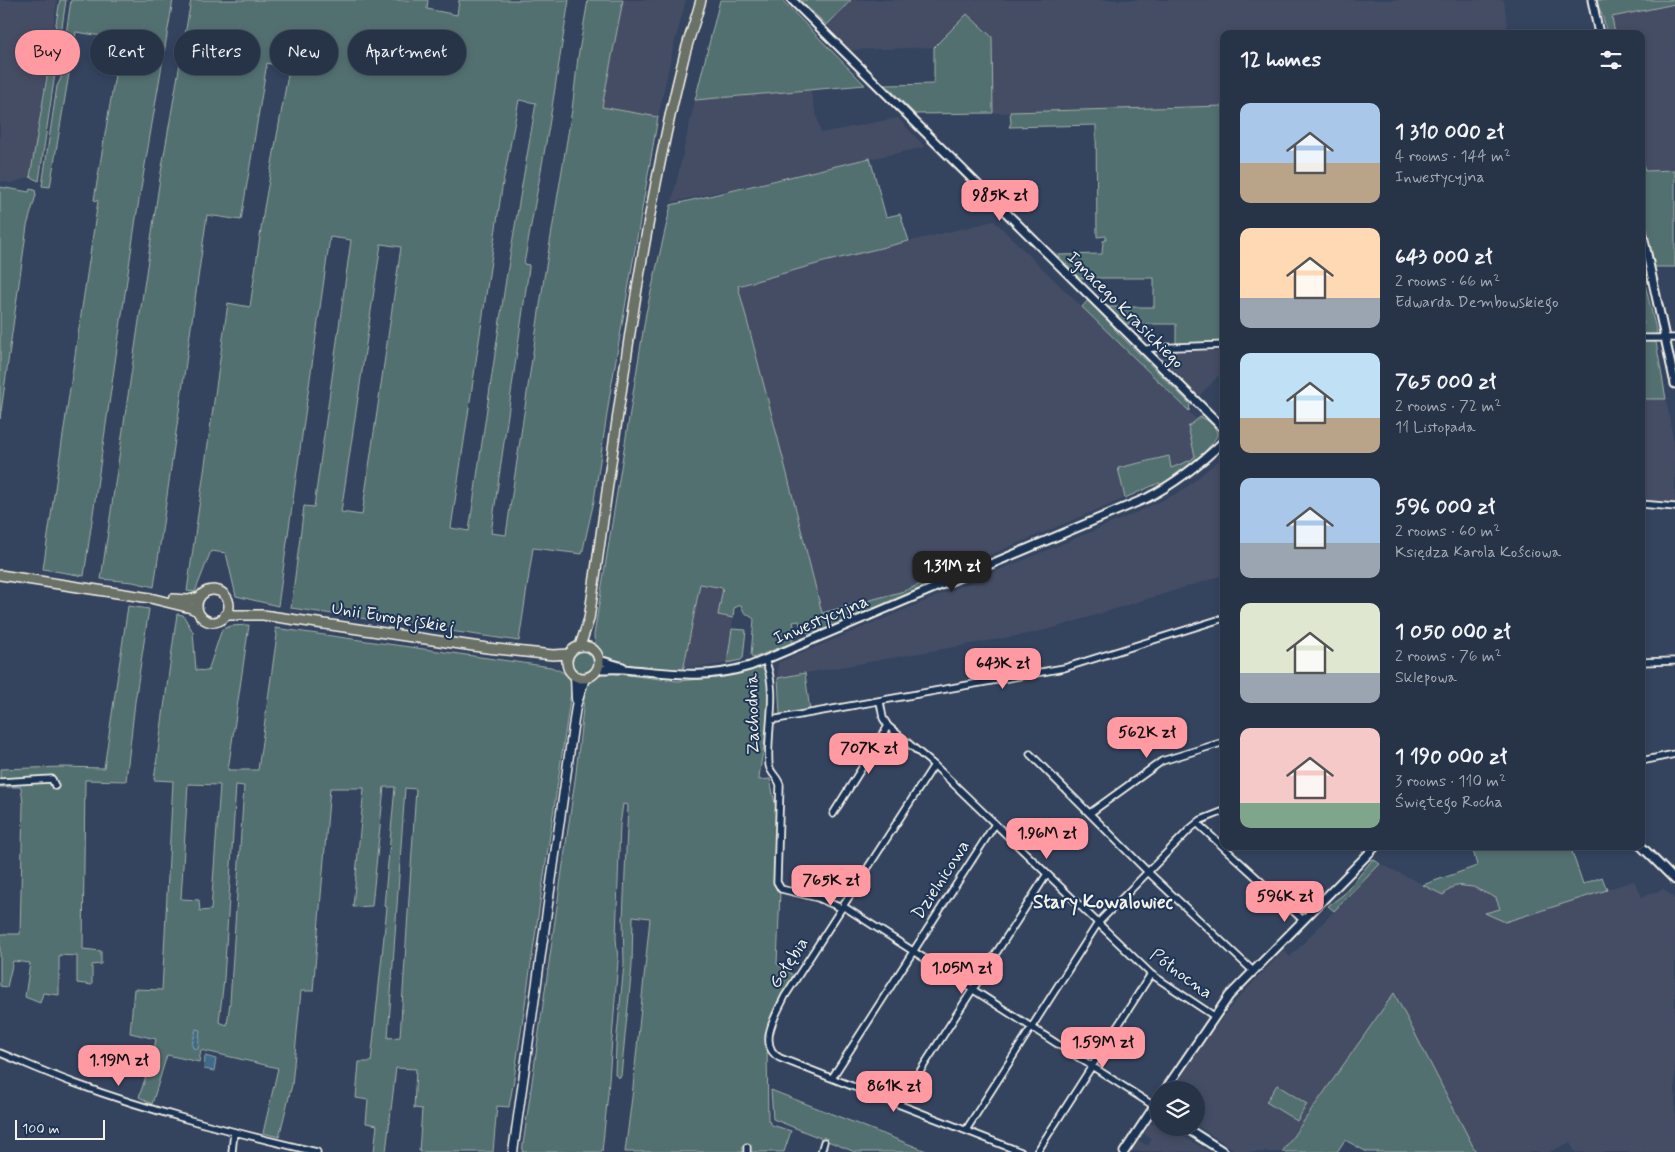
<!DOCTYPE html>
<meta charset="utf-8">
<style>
:root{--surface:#273347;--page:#333f52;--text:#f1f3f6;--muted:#a4aab4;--line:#434e60;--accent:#ff9aa2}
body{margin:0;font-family:Mynerve,sans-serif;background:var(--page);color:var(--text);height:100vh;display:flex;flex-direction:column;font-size:19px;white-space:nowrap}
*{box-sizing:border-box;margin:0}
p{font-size:16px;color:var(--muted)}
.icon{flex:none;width:28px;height:28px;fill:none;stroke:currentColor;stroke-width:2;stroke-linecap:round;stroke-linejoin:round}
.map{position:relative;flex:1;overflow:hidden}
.panel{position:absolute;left:1220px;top:30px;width:425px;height:820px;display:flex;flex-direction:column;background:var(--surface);border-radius:10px;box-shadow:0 2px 8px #0003,0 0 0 1px var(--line)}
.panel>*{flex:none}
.hud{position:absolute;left:15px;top:30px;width:475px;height:45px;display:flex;gap:10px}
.fabs{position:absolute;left:1150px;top:1081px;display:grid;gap:10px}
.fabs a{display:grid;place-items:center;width:55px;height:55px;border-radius:50%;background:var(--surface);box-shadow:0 2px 8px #0003,0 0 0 1px var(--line);font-size:25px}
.scale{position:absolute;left:15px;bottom:12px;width:90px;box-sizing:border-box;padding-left:5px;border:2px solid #f4f1e8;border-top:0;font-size:14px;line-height:18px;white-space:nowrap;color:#f4f1e8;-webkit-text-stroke:4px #1d3557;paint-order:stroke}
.price{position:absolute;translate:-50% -42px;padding:0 11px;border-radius:10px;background:var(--accent);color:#111;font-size:16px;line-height:32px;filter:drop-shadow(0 1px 2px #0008)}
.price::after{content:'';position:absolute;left:50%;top:30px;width:15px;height:11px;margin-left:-8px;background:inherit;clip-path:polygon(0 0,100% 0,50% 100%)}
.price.selected{background:#222;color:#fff}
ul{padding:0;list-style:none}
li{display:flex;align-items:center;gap:15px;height:125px;padding:0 20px}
li span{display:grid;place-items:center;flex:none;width:140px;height:100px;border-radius:10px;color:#555}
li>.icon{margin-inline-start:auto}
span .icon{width:60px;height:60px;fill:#fffc;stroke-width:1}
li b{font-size:21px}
h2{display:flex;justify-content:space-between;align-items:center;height:60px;padding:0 20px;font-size:21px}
.chip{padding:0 18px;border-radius:22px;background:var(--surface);box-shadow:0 2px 8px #0003,0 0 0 1px var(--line);font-size:18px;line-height:45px}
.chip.selected{background:var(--accent);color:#111}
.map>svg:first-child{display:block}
</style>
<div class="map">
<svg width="1675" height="1152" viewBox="0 0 1675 1152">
<rect width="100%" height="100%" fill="#34445f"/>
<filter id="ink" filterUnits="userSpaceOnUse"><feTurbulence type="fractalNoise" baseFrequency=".02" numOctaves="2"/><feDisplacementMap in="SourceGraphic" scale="10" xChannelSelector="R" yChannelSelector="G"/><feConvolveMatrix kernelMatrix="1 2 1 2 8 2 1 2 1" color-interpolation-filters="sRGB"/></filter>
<g filter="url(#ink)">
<!-- built -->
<path fill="#444e65" d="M0 0H57L30 177 11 183 0 181Z
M623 0H686L672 52 658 117 602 107Z
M851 0H1504L1508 34H1224V106L993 113 992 37 967 14 934 47 850 50 827 25Z
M1675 4V170L1645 171 1641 156V34H1615L1612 17Z
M810 90 821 133 898 118 925 147 672 202 695 100Z
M994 221 1196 419 1188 427 1195 456 1191 460 1171 468 1169 456 1118 468 1125 498 904 591 822 614 784 462 738 286 824 262Z
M1207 350 1208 351H1224V370L1199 396 1162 360 1161 351Z
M1641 399H1666L1675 451V503L1641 500Z
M1224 456V575L1057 627 1032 633 778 678V663L1131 515 1182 491Z
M700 584 723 588 718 615 733 618 727 663 706 666 684 667Z
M1380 864 1443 894 1455 885 1473 887 1496 898 1500 909 1486 913 1505 921 1634 881 1642 897 1664 889 1675 900V1152H1575L1570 1142 1549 1152H1476L1394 993 1282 1152H1238L1196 1125V1090H1173L1208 1037 1233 1004 1266 969 1284 951 1290 957Z
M1159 1122V1128H1170L1209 1152 1132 1151 1139 1141 1148 1146 1152 1139 1144 1134 1150 1124Z"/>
<!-- green -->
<path fill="#52706f" stroke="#a3b0ac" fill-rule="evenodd" d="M60 0H66L39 181 30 177Z
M71 0H173L136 218 84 576 43 569 98 201 94 200 121 39 76 32 50 187 42 186 57 86 61 78V68Z
M191 0H428L427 9 457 15 459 0H569L549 126 524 264 529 265V268L491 533 506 535 544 278 572 110 578 57 588 0H623L602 107 658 117 610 394 594 501 582 554 533 548 519 641 291 608 304 506 314 507 351 240 330 237 278 606 236 596 226 553 211 551 195 592 187 591 228 303 250 307 264 208 289 69 267 63 241 220 207 215 154 587 133 582 101 579 160 178ZM519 100 536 103 506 279 469 531 451 528 502 188ZM381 244 401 247 362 515 341 512Z
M720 0H782L865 85 695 100Z
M799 0H851L827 25Z
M1596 0H1675V4L1612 17 1615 34H1607L1603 18Z
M967 14 992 37 993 113 915 114 886 85 934 84V47Z
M1224 106V342L1176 345V324H1126L1108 307H1154V278H1078L1058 255 1102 254 1103 241 1106 240V236L1097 237 1096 125 1009 127 1011 123 1010 112Z
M1641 156 1645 171 1675 170V267H1655L1641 207Z
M870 158 886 217 900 214 909 241 824 262 738 286 784 462 822 613 904 591 973 562 969 568 815 633 810 634 804 630 802 631 799 621 793 622 796 634 794 635V639L791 643 753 658 751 655 754 619 744 612 741 605 734 608 733 618 718 615 723 588 700 584 683 671C664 670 621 667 605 659 597 654 594 643 594 635L646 313 671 205Z
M0 187 29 192 30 189 35 190 36 195 27 226 23 255 0 419Z
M1641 267 1657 334 1653 335H1641V325L1644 324 1641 313Z
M1088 300 1113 324 1115 330 1190 404 1189 411 1082 307Z
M1641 342H1656L1666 399H1641Z
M1200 417C1208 419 1218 428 1217 436 1204 457 1182 472 1162 485L1159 483 1125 498 1118 468 1169 456 1171 468 1191 460 1195 456 1188 427Z
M128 606 149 609 135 702 126 781 85 780 83 949 101 951V964L92 965V985L77 983V956L59 955V995L43 993 40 1003 25 997 30 963 13 961 7 987 0 986V934H20L23 804 21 787H0V769L63 767 104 768Z
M177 614 183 615 193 632 196 670 208 671 222 629 231 626 249 625 228 770H258L277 635 275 628 551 667C562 672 570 673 572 686L514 1079 509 1107 497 1106 493 1152H419L422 1109 414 1108 416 1069 396 1068 386 1152H374L377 1125 366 1123 368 1100 356 1098 359 1062H371L387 907 384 906 395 787H384L372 906 353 907 364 788H330L313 991H301L292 1085 279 1137 263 1133 278 1068 201 1050 199 1062 167 1055 152 1104 139 1097 153 1055 156 1039 130 1033 134 989 162 990 173 781 154 780ZM188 784 220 785 211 910 200 911 199 900 181 899ZM236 785 244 786 230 1002 227 1025 219 1022 224 979ZM405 788 416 789 400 1037 388 1038Z
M732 629 746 630 743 658 741 660 727 663Z
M571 662a12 12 0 1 1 24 0a12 12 0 1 1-24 0Z
M759 668H762C780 687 760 755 759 780L770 779 778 818 777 867 774 880 780 892 777 964 793 975 765 1033 767 1045 768 1120 772 1125 791 1131 784 1152H625L632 1097 650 918 633 916 632 966 621 1076 618 1078 615 1074 616 1045 624 964 623 919 628 805 623 804 620 825 616 938 618 960 608 1093 602 1152H522L576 773 586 681 601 672 678 681 724 677Z
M805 673 810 711 780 715 778 678Z
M1472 846H1532L1533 848 1538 846H1570L1583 884 1602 877 1607 890 1505 922 1485 913 1500 909 1496 898 1473 887 1455 885 1443 895 1423 885 1477 866Z
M1373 859 1380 864 1334 911 1328 906 1344 894Z
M1394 993 1476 1152H1367L1345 1140 1337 1152H1282Z
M1277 1085 1307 1104 1297 1121 1266 1102Z
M771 1090 929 1152H855L773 1119Z"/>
<!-- water -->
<path fill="#406b85" stroke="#88a1ad" d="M196 1029 200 1030 198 1049 193 1048 192 1045Z
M205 1056 216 1059 214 1071 204 1069Z"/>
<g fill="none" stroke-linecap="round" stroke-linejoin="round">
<defs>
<path id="minor" d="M1641 338H1675
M1144 350 1152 348 1224 345
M1641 504 1675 507
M765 660C779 693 766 730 769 765 770 773 778 777 780 785L777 882 781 889 818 898 839 907 846 908 1154 1106
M1641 662 1675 661
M880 702 883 718 888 726 934 765 1151 974 1214 1016
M771 720 1064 668 1224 618
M1030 754 1148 872 1253 971
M1641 761 1675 754
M934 765 785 996C777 1013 756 1045 780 1058L1021 1152
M0 782 52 779 55 786
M1090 813 1162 761 1224 742
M833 814 888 726
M1197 823 1303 920
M0 1053C25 1063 49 1074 74 1083 152 1112 236 1133 317 1152
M832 1078 995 824
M899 1104 1047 874
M966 1130 1098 923 1190 829 1201 820 1224 811
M232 1152 234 1132
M747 1152V1147
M821 1152 824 1142
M1037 1152 1151 974"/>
<path id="tertiary" d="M792 0 1224 429
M1592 0 1599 34
M1641 226 1675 384
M599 660 623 667
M598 669C609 669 621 668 633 670 677 674 706 679 750 666L1147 498C1176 483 1200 464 1224 441
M1641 846 1675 880
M1165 1090 1229 996 1376 846
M1186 1128 1224 1152
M1124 1152 1159 1099"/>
<path id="secondary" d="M575 676 576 699
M513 1152 576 706 585 678"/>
<path id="primary" d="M0 575 150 598 191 608 198 611
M197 606a16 16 0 1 1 32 0a16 16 0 1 1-32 0Z
M173 599 188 600 200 597
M225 615H263L487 648 553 655 569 654
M567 662a16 16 0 1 1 32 0a16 16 0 1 1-32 0Z
M580 646 589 619C616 434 637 247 682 65 687 43 695 22 701 0"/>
</defs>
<!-- minor casing -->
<use href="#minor" stroke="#f4f1e8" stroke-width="9"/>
<!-- tertiary casing -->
<use href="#tertiary" stroke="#f4f1e8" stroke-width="11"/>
<!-- secondary casing -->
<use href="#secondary" stroke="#f4f1e8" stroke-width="11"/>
<!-- primary casing -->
<use href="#primary" stroke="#f4f1e8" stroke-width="12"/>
<!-- minor -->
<use href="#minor" stroke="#1d3557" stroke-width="5.5"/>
<!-- tertiary -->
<use href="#tertiary" stroke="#1d3557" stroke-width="7"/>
<!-- secondary -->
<use href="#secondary" stroke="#1d3557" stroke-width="8"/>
<!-- primary -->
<use href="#primary" stroke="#6a7166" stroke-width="9"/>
</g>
</g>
<g text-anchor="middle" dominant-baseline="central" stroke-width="4" stroke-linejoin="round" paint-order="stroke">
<!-- street labels -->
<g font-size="18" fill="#f4f1e8" stroke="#1d3557">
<text transform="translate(1125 310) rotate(45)">Ignacego Krasickiego</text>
<text transform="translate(393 618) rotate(9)">Unii Europejskiej</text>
<text transform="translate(821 620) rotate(-23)">Inwestycyjna</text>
<text transform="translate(753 714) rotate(-91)">Zachodnia</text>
<text transform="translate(941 880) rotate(-57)">Dzielnicowa</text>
<text transform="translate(789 963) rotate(-57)">Gołębia</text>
<text transform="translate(1181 974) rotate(36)">Północna</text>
</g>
<!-- neighbourhood labels -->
<g font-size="19" font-weight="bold" fill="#f4f1e8" stroke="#1d3557">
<text x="1103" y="902">Stary Kowalowiec</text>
</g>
</g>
</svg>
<div class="fabs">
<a><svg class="icon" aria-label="layers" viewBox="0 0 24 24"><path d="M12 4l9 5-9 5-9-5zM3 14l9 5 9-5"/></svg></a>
</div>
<div class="scale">100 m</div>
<b class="price" style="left:1000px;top:222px">985K zł</b>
<b class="price selected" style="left:952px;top:593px">1.31M zł</b>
<b class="price" style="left:1003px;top:690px">643K zł</b>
<b class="price" style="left:1147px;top:759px">562K zł</b>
<b class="price" style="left:869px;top:775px">707K zł</b>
<b class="price" style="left:1047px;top:860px">1.96M zł</b>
<b class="price" style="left:831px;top:907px">765K zł</b>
<b class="price" style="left:1285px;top:923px">596K zł</b>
<b class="price" style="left:962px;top:995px">1.05M zł</b>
<b class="price" style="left:1103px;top:1069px">1.59M zł</b>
<b class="price" style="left:119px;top:1087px">1.19M zł</b>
<b class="price" style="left:894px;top:1113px">861K zł</b>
<div class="hud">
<a class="chip selected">Buy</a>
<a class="chip">Rent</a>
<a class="chip">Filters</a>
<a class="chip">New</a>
<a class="chip">Apartment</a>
</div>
<section class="panel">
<h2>12 homes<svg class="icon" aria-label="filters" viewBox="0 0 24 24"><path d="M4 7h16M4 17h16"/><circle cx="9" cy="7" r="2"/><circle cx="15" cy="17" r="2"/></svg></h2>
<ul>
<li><span style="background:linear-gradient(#a9c7e8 60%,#b9a48a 0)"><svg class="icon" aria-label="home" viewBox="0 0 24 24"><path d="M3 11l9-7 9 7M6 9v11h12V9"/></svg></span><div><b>1 310 000 zł</b><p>4 rooms · 144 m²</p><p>Inwestycyjna</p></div></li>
<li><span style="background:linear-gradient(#ffd9b3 70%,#9aa5b1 0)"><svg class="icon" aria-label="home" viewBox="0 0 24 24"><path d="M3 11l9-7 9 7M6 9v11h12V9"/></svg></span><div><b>643 000 zł</b><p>2 rooms · 66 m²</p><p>Edwarda Dembowskiego</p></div></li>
<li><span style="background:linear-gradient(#bfe0f5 65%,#b9a48a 0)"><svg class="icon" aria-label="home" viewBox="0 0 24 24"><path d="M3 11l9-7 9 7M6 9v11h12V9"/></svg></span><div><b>765 000 zł</b><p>2 rooms · 72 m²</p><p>11 Listopada</p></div></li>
<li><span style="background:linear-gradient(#a9c7e8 65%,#9aa5b1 0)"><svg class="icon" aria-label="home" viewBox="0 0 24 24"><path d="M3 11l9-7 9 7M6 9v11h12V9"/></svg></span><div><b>596 000 zł</b><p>2 rooms · 60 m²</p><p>Księdza Karola Kościowa</p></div></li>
<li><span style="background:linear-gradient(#dfe7d0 70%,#9aa5b1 0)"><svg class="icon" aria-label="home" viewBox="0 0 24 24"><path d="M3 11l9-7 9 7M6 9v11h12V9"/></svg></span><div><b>1 050 000 zł</b><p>2 rooms · 76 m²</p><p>Sklepowa</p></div></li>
<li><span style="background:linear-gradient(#f6c9c9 75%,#7fa58c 0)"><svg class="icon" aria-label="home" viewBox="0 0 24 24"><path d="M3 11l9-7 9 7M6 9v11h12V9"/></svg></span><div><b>1 190 000 zł</b><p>3 rooms · 110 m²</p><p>Świętego Rocha</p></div></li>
</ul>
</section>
</div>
